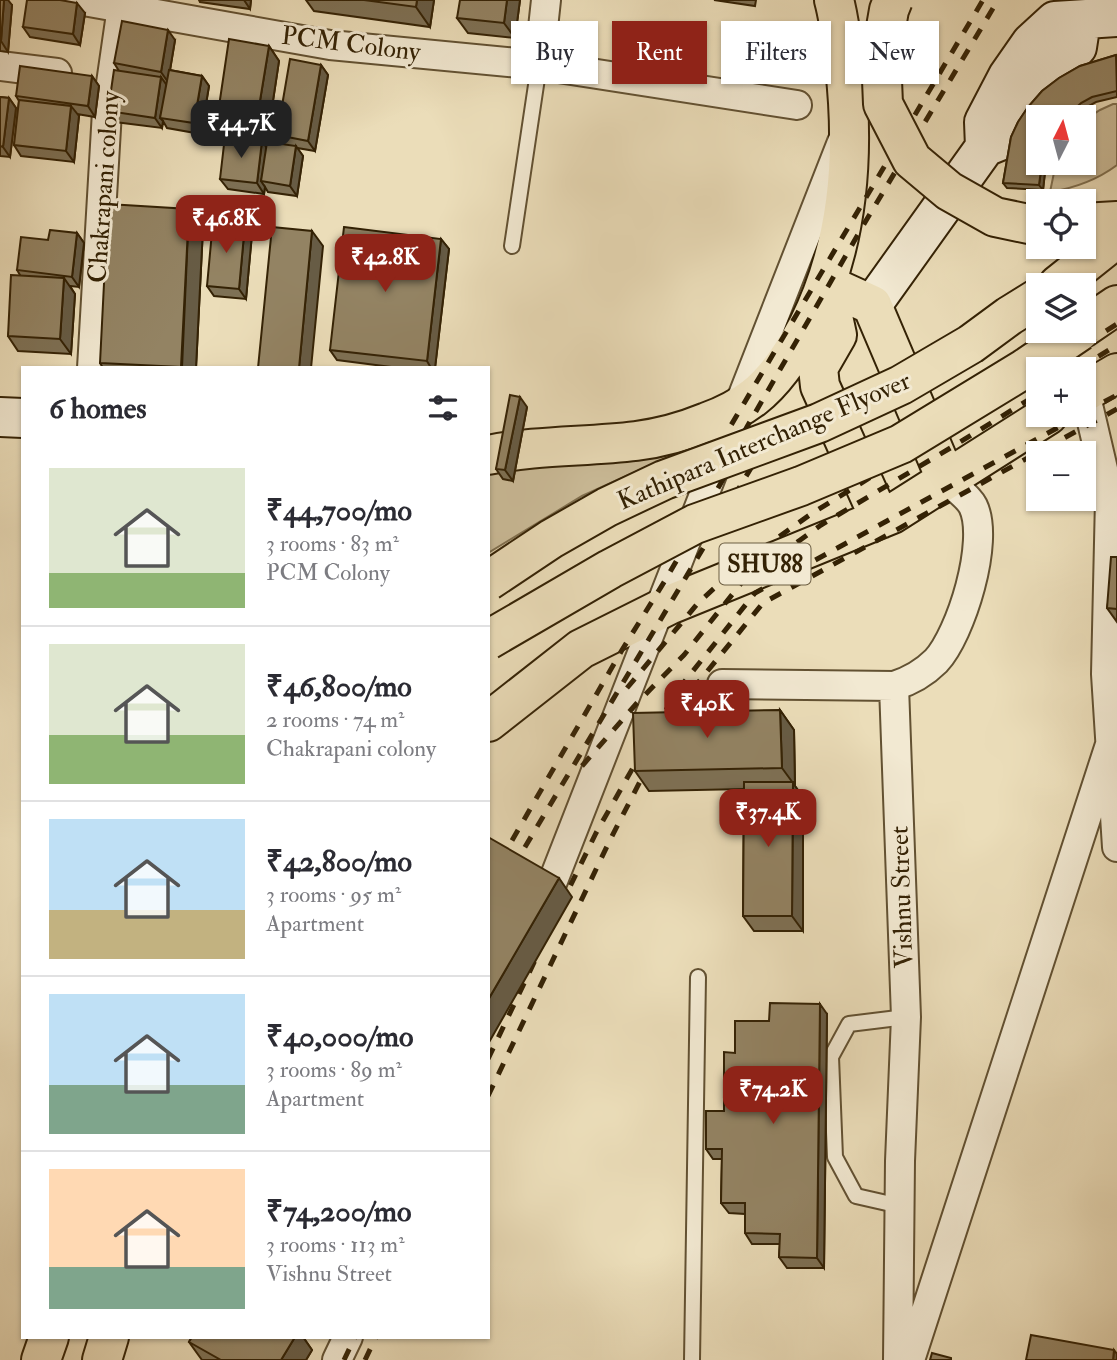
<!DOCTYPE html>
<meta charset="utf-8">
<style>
:root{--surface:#fff;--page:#f7f7f7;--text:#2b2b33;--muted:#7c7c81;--line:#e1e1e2;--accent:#8f2418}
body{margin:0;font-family:"IM FELL Double Pica",serif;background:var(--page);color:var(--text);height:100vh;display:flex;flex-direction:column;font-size:26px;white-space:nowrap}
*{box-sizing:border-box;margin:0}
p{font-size:23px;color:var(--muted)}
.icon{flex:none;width:38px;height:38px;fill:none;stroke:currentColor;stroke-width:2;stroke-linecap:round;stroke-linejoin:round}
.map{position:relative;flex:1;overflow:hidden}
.sheet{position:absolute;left:21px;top:366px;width:469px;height:973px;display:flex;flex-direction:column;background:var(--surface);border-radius:0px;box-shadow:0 2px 5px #0004}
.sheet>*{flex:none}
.banner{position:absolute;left:511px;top:21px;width:500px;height:63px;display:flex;gap:14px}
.needle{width:46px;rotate:6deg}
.fabs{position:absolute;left:1026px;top:105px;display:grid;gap:14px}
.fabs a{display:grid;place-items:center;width:70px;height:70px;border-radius:0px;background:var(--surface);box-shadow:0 2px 5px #0004;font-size:35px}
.price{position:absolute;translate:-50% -60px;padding:0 16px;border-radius:14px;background:var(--accent);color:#fff;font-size:23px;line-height:46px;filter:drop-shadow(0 2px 4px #0008)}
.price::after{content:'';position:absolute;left:50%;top:42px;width:21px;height:16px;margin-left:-10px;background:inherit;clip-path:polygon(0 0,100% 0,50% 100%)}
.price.current{background:#222;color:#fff}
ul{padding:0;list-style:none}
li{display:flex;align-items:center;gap:21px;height:175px;padding:0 28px}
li+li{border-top:2px solid var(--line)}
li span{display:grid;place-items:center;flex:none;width:196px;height:140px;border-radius:0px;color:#555}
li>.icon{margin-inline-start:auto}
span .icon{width:84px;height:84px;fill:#fffc;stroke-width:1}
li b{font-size:30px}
h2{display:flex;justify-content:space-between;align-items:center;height:84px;padding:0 28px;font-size:30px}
.pill{padding:0 24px;border-radius:0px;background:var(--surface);box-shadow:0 2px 5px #0004;font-size:24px;line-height:63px}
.pill.current{background:var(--accent);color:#fff}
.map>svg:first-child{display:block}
</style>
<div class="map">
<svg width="1117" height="1360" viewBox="0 0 1117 1360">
<rect width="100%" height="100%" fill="#ebddb9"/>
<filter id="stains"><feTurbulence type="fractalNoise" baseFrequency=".00286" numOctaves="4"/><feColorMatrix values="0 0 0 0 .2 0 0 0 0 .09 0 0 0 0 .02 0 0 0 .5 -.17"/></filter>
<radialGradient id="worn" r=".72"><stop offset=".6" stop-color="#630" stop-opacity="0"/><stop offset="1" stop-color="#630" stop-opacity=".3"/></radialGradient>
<!-- green -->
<path fill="#ccbd9a" stroke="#807050" stroke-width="2" d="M1113 104H1117V165C1097 180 1075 188 1050 192L1056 163H1083V121L1100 110Z
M686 449 582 496 488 553V473Z"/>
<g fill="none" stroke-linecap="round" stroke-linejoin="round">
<defs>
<path id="lane" d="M512 246 539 65
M900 1206 856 1196 835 1157 831 1057 849 1024 906 1017
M692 1360 698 977"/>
<path id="street" d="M78 0 330 45 539 65 797 105
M539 65 546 0
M0 66 57 73
M92 368 107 111 122 7
M1085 392 1110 499 1106 674 1117 847
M722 684 894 686
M542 909 842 142
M337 1360 348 1337
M898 1360 900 1161 906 1017 894 686C910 681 924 673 936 661 961 634 990 541 973 506 968 496 954 487 946 479
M910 1360 1117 723"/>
<path id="secondary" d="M985 147 984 122 1008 76 1031 43 1055 21 1117 17
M872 305 985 147 1012 136 1035 95 1048 75 1077 47 1081 21
M0 417 23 418"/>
<path id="primary" d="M1083 223 1117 221
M826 284 837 335 818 368 820 386 880 519
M826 284 872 305 946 479
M1058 285 1117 238
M1083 328 1117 305
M1083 393 1117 373
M488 455C537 445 587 447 636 441 660 438 685 431 707 422 724 416 740 408 754 397 777 379 794 352 808 326 848 246 855 156 845 68 842 45 840 22 834 0
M488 722 581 649 669 605 892 514 1048 415
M41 1360 49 1337
M102 1360 109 1337"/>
</defs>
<!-- lane casing -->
<use href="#lane" stroke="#625132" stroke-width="18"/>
<!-- street casing -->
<use href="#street" stroke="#625132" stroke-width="32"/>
<!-- secondary casing -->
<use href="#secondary" stroke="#342205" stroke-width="42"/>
<!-- primary casing -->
<use href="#primary" stroke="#342205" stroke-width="42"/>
<!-- lane -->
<use href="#lane" stroke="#f2e9d2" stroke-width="14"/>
<!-- street -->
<use href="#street" stroke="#f2e9d2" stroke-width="28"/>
<!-- secondary -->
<use href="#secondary" stroke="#f2e9d2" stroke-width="38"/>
<!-- primary -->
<use href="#primary" stroke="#ebddb9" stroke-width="38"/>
<!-- rail -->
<path stroke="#342205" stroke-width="5" stroke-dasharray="12 12" stroke-linecap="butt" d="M1045 369 1117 324
M1078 369 1117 345
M1083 413 1117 395
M627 688 698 603 742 563 811 514 1038 374
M666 710 677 691 755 593 1081 415
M667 730 679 706 763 603 1117 409
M582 766 637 703 684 655 743 581 821 525 952 447 1038 394
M488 882 622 650 666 579 737 455 727 432 983 0
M560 907 596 833 643 750
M488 909 751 468 740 439 864 224 998 0
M488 1059 539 952
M488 1096 610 840 649 764
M344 1360 355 1337
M365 1360 376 1337"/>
<defs>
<path id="primary-bridge" d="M893 0 889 10 881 56 883 104 912 160 949 191 995 217 1038 226
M488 581 551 539 607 507 664 480 819 423 901 385 971 344 1009 316 1038 298
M488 640 610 569 695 524 801 486 901 444 1024 369 1080 331"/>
</defs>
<!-- primary-bridge casing -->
<use href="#primary-bridge" stroke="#342205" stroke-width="42" stroke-linecap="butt"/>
<!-- primary-bridge -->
<use href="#primary-bridge" stroke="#ebddb9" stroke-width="38"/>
</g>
<!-- wall -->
<path fill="#7e7155" stroke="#342205" stroke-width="2" d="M0 0 12 5 8 52 0 51Z
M199 0H251L250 9 200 2Z
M306 0H434L430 27 314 11Z
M520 0 515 38 468 33 457 18Z
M714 0H756L755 6Z
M85 13 80 45 30 37 23 27Z
M175 40 170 70 202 76 209 86 201 134 167 128 163 121 162 128 115 122 108 111 119 71 114 63Z
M269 46 279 61 268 134 228 129 218 113Z
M1116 55 1117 56V97L1096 102 1085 108 1074 117H1038V163H1046L1043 190 1007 188 1003 183 1011 137 1018 122 1028 107 1042 91 1059 78 1080 66Z
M321 65 328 75 315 151 297 148 303 156 297 196 268 192 265 187 264 194 228 189 220 179 266 146 283 144 277 135Z
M92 76 99 86 95 117 77 114 79 116 74 162 21 156 14 145 19 101 16 96Z
M0 97 9 98 16 108 10 157 0 156Z
M189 209 203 228 196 368H103L100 363Z
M245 224 252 234 246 299 214 296 207 286Z
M77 233 84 243 79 287 70 286 75 294 71 354 18 351 8 336 20 275 17 270 48 240Z
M441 239 449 249 435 368H399L337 360 330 350Z
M527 407 513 481 503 479 496 469Z
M1117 557V622L1107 608Z
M780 710 794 730 795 786 803 797V931H754L743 916 744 789 649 791 635 771Z
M827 1014 824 1268H787L779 1257 780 1244H752L745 1233V1214L729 1213 721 1203 722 1159H713L706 1149 724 1111 735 1053 769 1021Z
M192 1337H303L312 1350 306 1360H202L189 1342Z"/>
<!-- shaded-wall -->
<path fill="#675c45" stroke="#342205" stroke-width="2" d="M4 0H8L12 5 8 52 1 41Z
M244 0H251L250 9Z
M417 0H434L430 27 416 7Z
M507 0H520L515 38 504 23Z
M77 3 85 13 80 45 73 34Z
M168 30 175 40 168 82 161 72Z
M269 46 279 61 268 134 257 119Z
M321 65 328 75 315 151 308 141Z
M92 76 99 86 95 117 88 106Z
M202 76 209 86 201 134 194 123Z
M161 77 168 87 160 118 163 121 162 128 155 118Z
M9 98 16 108 10 157 3 147Z
M71 106 79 116 74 162 66 151Z
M262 141 269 151 261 181 265 187 264 194 257 183Z
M296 146 303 156 297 196 290 186Z
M1042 163H1046L1043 190 1039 185Z
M189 209 203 228 196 368H182Z
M245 224 252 234 246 299 239 289Z
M312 231 323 246 311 368H299Z
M77 233 84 243 79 287 72 277Z
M441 239 449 249 435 368H431L427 361Z
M64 278 75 294 71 354 60 339Z
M520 397 527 407 513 481 505 470Z
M780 710 794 730 795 786 803 797V931L792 916 793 783 782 768Z
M559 878 572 897 488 1044V1000Z
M820 1004 827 1014 824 1268 817 1258Z
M295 1337H303L312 1350 306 1360H281Z
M1114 1350 1117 1354V1360H1113Z"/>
<!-- building -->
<path fill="#938363" stroke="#342205" stroke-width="2" d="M0 0H4L1 41H0Z
M27 0H60L77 3 73 34 23 27Z
M364 0H417L416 7Z
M460 0H507L504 23 457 18Z
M122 21 168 30 161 72 114 63Z
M229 39 269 46 257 119 218 113Z
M1116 55 1117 91 1092 97 1081 103 1066 117H1038V163H1042L1039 185 1003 183 1011 137 1018 122 1028 107 1042 91 1059 78 1080 66Z
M290 59 321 65 308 141 277 135Z
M20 66 92 76 88 106 16 96Z
M114 70 161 77 155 118 108 111Z
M169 70 202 76 194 123 160 118Z
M0 97 9 98 3 147 0 146Z
M19 100 71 106 66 151 14 145Z
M225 136 262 141 257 183 220 179Z
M267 142 296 146 290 186 261 181Z
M108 204 189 209 181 367 100 363Z
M213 221 245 224 239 289 207 286Z
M272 227 312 231 299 368H258Z
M344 227 441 239 427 361 330 350Z
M50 230 77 233 72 277 17 270 21 237 48 240Z
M11 275 64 278 60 339 8 336Z
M510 395 520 397 505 470 496 469Z
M1111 557H1117V609L1107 608Z
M780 710 782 768 635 771 633 713Z
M744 782H793L792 916H743Z
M488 837 559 878 488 1000Z
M770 1003 820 1004 817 1258 779 1257 780 1234 745 1233V1203H721L722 1149H706V1111H724V1052L735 1053V1021H769Z
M1031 1335 1114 1350 1113 1360H1026Z
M192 1337H295L281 1360H221L189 1342Z
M932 1353 951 1358V1360H930Z"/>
<g text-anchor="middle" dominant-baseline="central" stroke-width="6" stroke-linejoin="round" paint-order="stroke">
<!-- shield labels -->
<rect fill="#f2e9d2" stroke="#6d5e42" stroke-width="2" x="719.5" y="543.5" width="91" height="41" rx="5"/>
<g font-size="24" font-weight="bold" fill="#342205">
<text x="765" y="564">SHU88</text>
</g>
<!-- street labels -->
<g font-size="26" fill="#342205" stroke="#f2e9d2">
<text transform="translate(351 44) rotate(7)">PCM Colony</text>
<text transform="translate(104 187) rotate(-86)">Chakrapani colony</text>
<text transform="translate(764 441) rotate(-23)">Kathipara Interchange Flyover</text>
<text transform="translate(902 897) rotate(-92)">Vishnu Street</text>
</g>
</g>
<rect width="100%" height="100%" filter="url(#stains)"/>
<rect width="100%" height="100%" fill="url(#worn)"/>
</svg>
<div class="fabs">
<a><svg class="needle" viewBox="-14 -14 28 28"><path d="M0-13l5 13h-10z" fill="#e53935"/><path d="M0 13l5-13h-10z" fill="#7c7c81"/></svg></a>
<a><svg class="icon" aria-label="locate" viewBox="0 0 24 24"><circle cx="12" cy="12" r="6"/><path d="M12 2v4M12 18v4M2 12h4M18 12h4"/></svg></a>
<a><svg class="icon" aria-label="layers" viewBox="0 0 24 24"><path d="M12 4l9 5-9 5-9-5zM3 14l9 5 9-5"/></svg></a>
<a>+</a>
<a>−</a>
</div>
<b class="price current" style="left:241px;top:160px">₹44.7K</b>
<b class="price" style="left:226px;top:255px">₹46.8K</b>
<b class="price" style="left:385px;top:294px">₹42.8K</b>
<b class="price" style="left:707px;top:740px">₹40K</b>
<b class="price" style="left:768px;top:849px">₹37.4K</b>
<b class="price" style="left:773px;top:1126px">₹74.2K</b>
<div class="banner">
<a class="pill">Buy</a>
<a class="pill current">Rent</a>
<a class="pill">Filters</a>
<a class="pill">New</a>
</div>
<section class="sheet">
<h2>6 homes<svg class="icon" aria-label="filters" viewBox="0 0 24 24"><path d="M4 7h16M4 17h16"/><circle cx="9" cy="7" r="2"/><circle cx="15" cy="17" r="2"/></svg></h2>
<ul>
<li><span style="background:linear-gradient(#dfe7d0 75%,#8fb573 0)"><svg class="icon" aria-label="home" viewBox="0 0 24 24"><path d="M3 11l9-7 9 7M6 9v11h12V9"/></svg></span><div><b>₹44,700/mo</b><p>3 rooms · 83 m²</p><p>PCM Colony</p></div></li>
<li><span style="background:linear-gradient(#dfe7d0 65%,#8fb573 0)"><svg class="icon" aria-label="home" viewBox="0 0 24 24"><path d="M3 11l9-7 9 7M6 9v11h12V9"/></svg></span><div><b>₹46,800/mo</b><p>2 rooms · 74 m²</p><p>Chakrapani colony</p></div></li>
<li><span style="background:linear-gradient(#bfe0f5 65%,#c2b280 0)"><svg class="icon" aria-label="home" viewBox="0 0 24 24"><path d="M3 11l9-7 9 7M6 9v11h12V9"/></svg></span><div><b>₹42,800/mo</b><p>3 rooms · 95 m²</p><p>Apartment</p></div></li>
<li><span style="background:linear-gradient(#bfe0f5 65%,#7fa58c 0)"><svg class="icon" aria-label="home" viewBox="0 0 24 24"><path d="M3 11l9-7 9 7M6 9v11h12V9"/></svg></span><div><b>₹40,000/mo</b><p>3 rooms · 89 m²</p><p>Apartment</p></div></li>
<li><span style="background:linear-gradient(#ffd9b3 70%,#7fa58c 0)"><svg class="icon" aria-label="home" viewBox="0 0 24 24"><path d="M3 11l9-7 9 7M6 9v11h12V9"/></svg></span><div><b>₹74,200/mo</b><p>3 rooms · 113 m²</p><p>Vishnu Street</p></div></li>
</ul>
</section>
</div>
